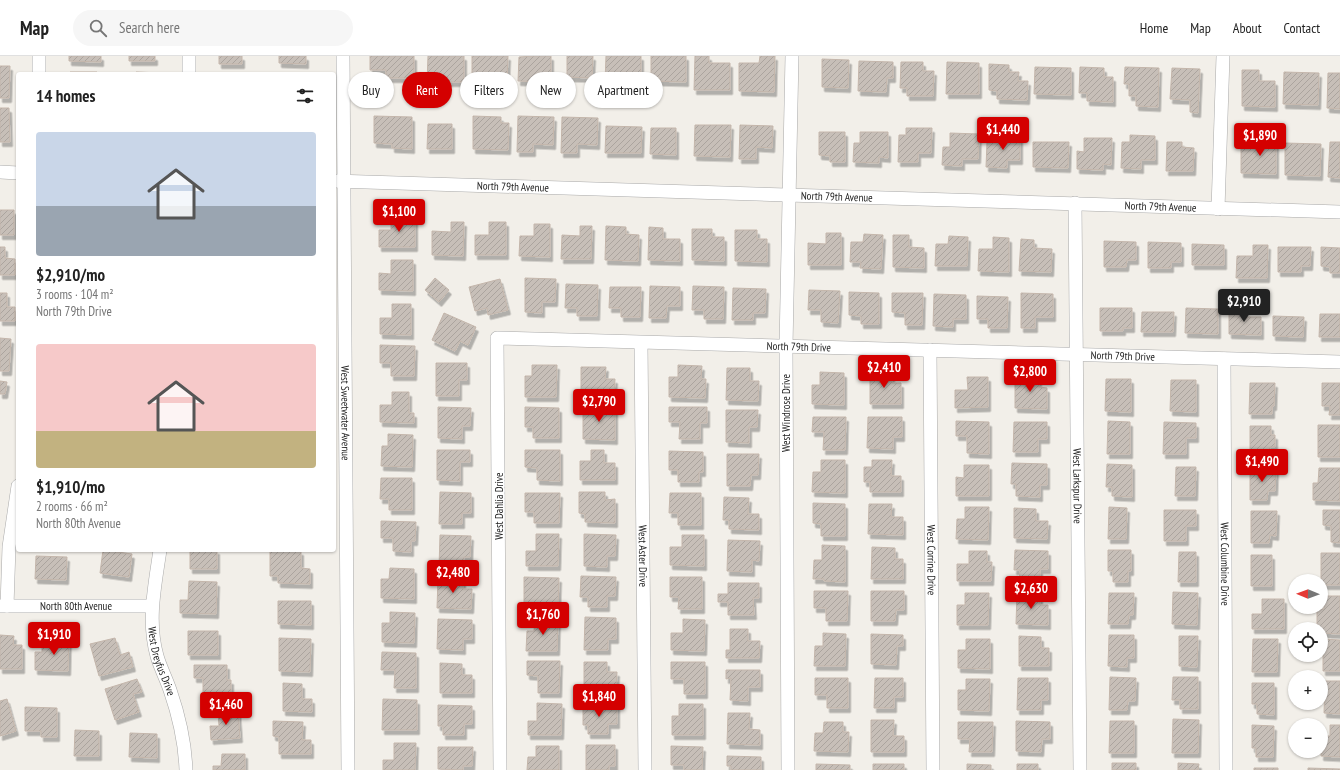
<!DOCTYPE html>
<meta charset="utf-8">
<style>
:root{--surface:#fff;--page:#f6f6f6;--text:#222;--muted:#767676;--line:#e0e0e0;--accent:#d40000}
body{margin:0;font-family:"PT Sans Narrow",sans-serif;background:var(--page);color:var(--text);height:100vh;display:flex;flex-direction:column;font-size:15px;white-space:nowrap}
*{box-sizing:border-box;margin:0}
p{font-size:13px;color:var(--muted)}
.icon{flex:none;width:22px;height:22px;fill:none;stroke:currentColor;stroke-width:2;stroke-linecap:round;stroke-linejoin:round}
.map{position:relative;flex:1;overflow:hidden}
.sheet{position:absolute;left:16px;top:16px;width:320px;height:480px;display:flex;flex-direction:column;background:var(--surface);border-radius:4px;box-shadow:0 1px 3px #0004}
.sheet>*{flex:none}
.top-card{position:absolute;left:348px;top:16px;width:380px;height:36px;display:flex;gap:8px}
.needle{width:26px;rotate:271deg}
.controls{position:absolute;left:1288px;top:518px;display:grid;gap:8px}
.controls a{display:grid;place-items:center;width:40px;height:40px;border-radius:50%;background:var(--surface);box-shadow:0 1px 3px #0004;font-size:20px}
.price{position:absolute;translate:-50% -34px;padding:0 9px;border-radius:4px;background:var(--accent);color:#fff;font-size:13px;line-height:26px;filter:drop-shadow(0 1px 2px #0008)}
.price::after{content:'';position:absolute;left:50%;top:24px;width:12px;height:9px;margin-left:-6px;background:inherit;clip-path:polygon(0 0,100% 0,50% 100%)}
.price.selected{background:#222;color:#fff}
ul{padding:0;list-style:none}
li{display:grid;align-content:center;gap:8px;height:212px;padding:0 20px}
li span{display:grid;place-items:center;height:124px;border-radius:4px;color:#555}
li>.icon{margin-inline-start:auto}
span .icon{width:72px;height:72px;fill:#fffc;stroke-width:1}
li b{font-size:17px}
h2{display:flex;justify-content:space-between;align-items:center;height:48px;padding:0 20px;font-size:17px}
.chip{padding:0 14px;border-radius:18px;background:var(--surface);box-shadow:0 1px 3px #0004;font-size:14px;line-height:36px}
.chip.selected{background:var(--accent);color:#fff}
header{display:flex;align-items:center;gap:24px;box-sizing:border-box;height:56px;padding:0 20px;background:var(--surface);border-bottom:1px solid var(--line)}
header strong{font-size:19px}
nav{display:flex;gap:22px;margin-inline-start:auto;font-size:14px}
.search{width:280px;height:36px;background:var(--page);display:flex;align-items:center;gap:10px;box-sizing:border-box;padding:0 14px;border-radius:22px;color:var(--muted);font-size:15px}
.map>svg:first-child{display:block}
</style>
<header>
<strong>Map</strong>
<div class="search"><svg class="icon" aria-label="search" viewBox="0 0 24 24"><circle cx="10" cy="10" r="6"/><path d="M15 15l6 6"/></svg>Search here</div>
<nav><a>Home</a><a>Map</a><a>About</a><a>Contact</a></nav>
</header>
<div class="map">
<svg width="1340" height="714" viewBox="0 0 1340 714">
<defs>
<pattern id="building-hatch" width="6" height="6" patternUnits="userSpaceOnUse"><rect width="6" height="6" fill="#c7bfb8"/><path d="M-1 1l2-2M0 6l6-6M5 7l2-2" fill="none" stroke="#aba49e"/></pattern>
<filter id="shadow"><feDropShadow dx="2.5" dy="4.5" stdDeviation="0" flood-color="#0004"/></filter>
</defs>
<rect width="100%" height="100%" fill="#f2efe9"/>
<!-- building -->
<path fill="url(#building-hatch)" stroke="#c4b6ab" filter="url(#shadow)" d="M69 0H101V6L69 5Z
M129 0H155V5H129Z
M219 0H242V8H219Z
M279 0H306V8L279 7Z
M370 0H414V22H386V14H370Z
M428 0H464V26H427Z
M472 0H508L507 25H479L480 18H472Z
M534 0H551V26L518 25 519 1Z
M567 0H593L592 22 567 21Z
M606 0H641V26L605 25Z
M651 0H686V26L651 25Z
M695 0H709V7H730V34H694Z
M760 0H775L774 36 739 35V7H759Z
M822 3 849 4 848 32 822 31Z
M859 5 893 6V22H887L886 36 858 35Z
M901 6H923V15H934L933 40H907V32H900Z
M947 6 979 7V38H946Z
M989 8 1009 9V16H1019L1018 25H1028L1027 44 997 43V35L989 34Z
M0 10H10L9 42H0Z
M1035 11 1071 12V39L1034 38Z
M1080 11 1104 12V21H1113V46L1087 45V37H1079Z
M1125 11 1159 12 1158 51 1136 50V40H1129V28H1124Z
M1172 12 1200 13 1198 57 1190 56V44L1170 43Z
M1242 14H1259V25H1275V51L1242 50Z
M70 16H97V18H70Z
M136 16 162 17V18H136Z
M1284 16 1319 17 1318 49 1283 48Z
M1328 17H1340V53L1327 52Z
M0 52H9L10 86H0Z
M374 60 412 61V93L392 92V88L374 87Z
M473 60 501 61V67H509L508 94 473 93Z
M518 60 554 61 553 89 533 88V96H517Z
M562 61 598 62 597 89 577 88V97H561Z
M428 68H452V93H427Z
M695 69H731L730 101 694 100Z
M740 69 773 70 772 92 756 91V103H739Z
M606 70 642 71 641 97H605Z
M651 72H676V99L650 98Z
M906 72H932L931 97H918V106H898L899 79H906Z
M1267 75H1276V118L1241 117V88H1267Z
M819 76H845V106H830V100L819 99Z
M860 76H888V102L879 101V107L853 106 854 87H860Z
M950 77 979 78 978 103H962V110L942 109 943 91H950Z
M995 79 1020 80V104H1007V112L986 111 987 86H995Z
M1130 79 1155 80V104H1141V113L1121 112 1122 86H1130Z
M1084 82H1112L1111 109 1103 108V114L1077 113V95L1084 96Z
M1033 86H1069L1068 112 1033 111Z
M1167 86H1182V91L1194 92 1193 115H1166Z
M1330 86H1340V122L1328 121Z
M1285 87 1321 88 1320 120 1285 119Z
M0 154H14V179H0Z
M391 160H415V191H379V174H391Z
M451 166H464L463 200 432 199V175L451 176Z
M489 166H506V199H475V179H489Z
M534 168H550V201L519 200 520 180H534Z
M580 170H592L591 203H561L562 179 580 180Z
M606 170 626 171V178L639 179 638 205 605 204Z
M649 171 663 172V183H680V205L648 204Z
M692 173H712V181H724V205L692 204Z
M735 174H757V183H767V206L735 205Z
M826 177H841V209H808V187L826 188Z
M864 178 883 179 881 213 860 212 861 206H850L851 186H863Z
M893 179H909V191L924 192V212L893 211Z
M949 180 968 181 967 210H935L936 188H948Z
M993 181 1009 182V216L978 215 979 193H993Z
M1021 183 1034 184V192L1052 193 1051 216 1019 215Z
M1104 185 1136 186V204H1127L1126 211H1104Z
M1148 186 1181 187V206H1171V212H1148Z
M1192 188 1224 189V209H1192Z
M1253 189H1268L1267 222H1236L1237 200H1253Z
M0 191H5V202L15 203V219H0Z
M1278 191H1311L1310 210H1301V216H1278Z
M1321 191 1340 192V217H1330V211L1321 210Z
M391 204H413V235L379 234V217L391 218Z
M435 222 449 234 439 246 425 234Z
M525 222 556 223 555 246H542V257L525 256Z
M500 223 508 254 488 259 487 252 475 255 469 231Z
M566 228 598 229 597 260H577V252H565Z
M650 230 680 231V250H667L666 262H649Z
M693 230 724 231 723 263H704V254H692Z
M610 231H641L640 261H621V252H609Z
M733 232 766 233 765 257H753V264H732Z
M809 234 840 235 838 267 821 266V254H808Z
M849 236 879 237V268H861V260L849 259Z
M0 237H7V251H15V265H0Z
M892 237H923L922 269H905V257L892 256Z
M1021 237 1053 238V261H1035V272H1021Z
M934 238 966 239V263H953V271L933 270Z
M977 240 1008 241 1007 272H988V263H977Z
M392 248H411V279L380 278V262H392Z
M1100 252H1132V272H1123V275H1100Z
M1186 252 1218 253V278L1185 277Z
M1229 252 1244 253V261H1261V279L1229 278Z
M1142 256H1174L1173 276H1141Z
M444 257 476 271 468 289 460 285 455 295 432 284Z
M1320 258H1340V281H1319Z
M1273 260 1304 261 1303 281 1273 280Z
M0 282 11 283 9 315H0Z
M380 289 415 290 414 320H391V307H380Z
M436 307H467V324H459V340H436Z
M532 309H557L556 341H525V320H532Z
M678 309 702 310 701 323H706L705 342 669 341V321H678Z
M581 311H606L605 323H615L614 341H581Z
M727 312H750V325H759L758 345 726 344Z
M820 316 844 317V349L812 348V329H820Z
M870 316H892V327H901V348H870Z
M1015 320 1039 321V331L1047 332V353L1015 352Z
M967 321H988V351L955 352V334H968Z
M1106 323H1131V356L1105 355Z
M1171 324H1196V356L1170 355Z
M0 325 7 326 5 338H0Z
M1250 327H1275L1274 350H1272V358H1249Z
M1322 327H1340V359H1329L1330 350H1322Z
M392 336H409V357H414V367L380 366V349H392Z
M583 350H615V384L583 383Z
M438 351 471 352 470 370H462V383L438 382Z
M525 351 559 352V382H533V371H525Z
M669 351H707V367H700V383H679L680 366H669Z
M726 354H758L757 371H749V387L726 386Z
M813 361H846L845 394H823L824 376H812Z
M868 361H902V381H893V393L867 392Z
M956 365 989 366V398L967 397V380H956Z
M1108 365 1130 366V398H1107Z
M1014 366H1047V383H1038V396H1013Z
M1164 366 1196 367V382H1186V398H1163Z
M1318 369H1340V401H1318Z
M1250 370H1271V379H1275V391H1270V402L1250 401Z
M388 378 413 379 412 411 381 410 382 390H388Z
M437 394H470V406H460V425L437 424Z
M525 394H560V425L537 424V412L525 411Z
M591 394H604V407H615V424H580V405H591Z
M669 395 703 396V416H699V426H678V414H669Z
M727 398H759L758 419H751L750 430H727Z
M821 404H845V437L812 436 813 416H821Z
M872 404H892L891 420H901V436H870V426H864V411H872Z
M1012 407 1047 408V429H1040V441L1016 440V428H1011Z
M1107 408 1132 409V441L1112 440V431H1106Z
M964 409H989V440H956V421L964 422Z
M1176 411H1196L1195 440H1175Z
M1319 412H1340V445L1313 444V427H1318Z
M1250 413H1276L1275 435H1268L1267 444H1250Z
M381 422H412V454H389V443H380Z
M440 436 471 437V457H462V468H439Z
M579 436H605V444L615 443V467L585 466V458L579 457Z
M525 437H560L559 467H534V456H525Z
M670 437H701V469H678V457H669Z
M724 441 749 442 748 458H759V474L729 473V464H723Z
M813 447 845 448V480H821V468L813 467Z
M869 448H892L891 461H903V479L868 478Z
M965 451H989L988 484 956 483 957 463H965Z
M1109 451 1127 452 1126 483H1108Z
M1014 452 1036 453V465H1048L1047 483 1014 482Z
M1164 454H1196V470H1186V485H1164Z
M1323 454H1340V487L1331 486V470L1323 469Z
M1251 455H1277L1276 480 1270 479 1269 487H1251Z
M381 465 416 466 415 485H411V496L393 495V482H381Z
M536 478H559L558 510H526V495H536Z
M584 478 616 479 615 500H607V511L584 510Z
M440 479 471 480 470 501H464V511H439Z
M682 479H704V510L670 509V491H682Z
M728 484 760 485 759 505 752 504V516L727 515Z
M822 489 845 490V526L824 525V523H813L814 504H822Z
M872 491 895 492V503H903V523H871Z
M103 494 132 498 129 521 100 517Z
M190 494H217V513H190Z
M270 494 301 495V512L310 513V528L278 527V520H270Z
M1015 494 1048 495V513H1040V524H1019L1020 514H1014Z
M1108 494H1131V515H1128V526H1113V515H1108Z
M969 495H987V506H992L991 525H957V508H969Z
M1179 496H1196V526H1178Z
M1321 497H1340V529H1321Z
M1251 499H1272V530H1251Z
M36 500 67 501 66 524 35 523Z
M390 512 414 513V543L381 542V523H389Z
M581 520 616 521 615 540H607V551H588V541H580Z
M524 521 559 522 558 552 524 551Z
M670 521H702V553H678L679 541H670Z
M438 522 463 523V533H472L471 553 437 552Z
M189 525 217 526 216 558 180 557V544H188Z
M728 527H759V542H753L754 559H728V546H718V538H728Z
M814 535H848L847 565H826V552H814Z
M871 535H904V554H896L895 565H871Z
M1173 536 1198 537 1197 569 1172 568Z
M965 537H989L988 569H957V549H965Z
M1017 537H1040V549H1048V569L1016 568Z
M1109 537H1134L1133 559H1129L1128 568H1108Z
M1324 540H1340V578L1321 577V573H1317V553H1324Z
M1262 543H1284V573H1252V558H1262Z
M278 545H311V569L278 568Z
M390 556 415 557 414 587 382 586V567H390Z
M585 561 616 562V583H608V594H584Z
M438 563 472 564V583H463V594L437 593Z
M535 563 558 564 557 595H526L527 575H534Z
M683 563 705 564 704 595 671 594V577H683Z
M730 573H748V585H760L759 602H726V594H730Z
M188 575H218V599H188Z
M823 577 846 578 845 610H814L815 590H823Z
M871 578 903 579V590H897L896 609 871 608Z
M0 579 14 580 13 589H22V613H0Z
M56 579H69L68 615 35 614V596H42V588L56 589Z
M1109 579H1134V602H1127V611L1108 610Z
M1019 580 1041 581V592H1049V610H1019Z
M1179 580H1198L1197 611 1179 610Z
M115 582 120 599 129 596 133 611 99 620 90 588Z
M279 582 311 583 310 616 279 615Z
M966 583H990V613L958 612V594H966Z
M1253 583H1278L1277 616H1252Z
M1323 583 1340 584V615H1323Z
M382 596 416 597V632H394L395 614H381Z
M527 605H560L559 637H538V620L527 619Z
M584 606H607V616H617L616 636H584Z
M671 606H705V638H684V623H671Z
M440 607 462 608V619H472V637H440Z
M194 609H227V624H231V641H203V622H194Z
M726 614H760V631H748V645L730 644 731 622 726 623Z
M1110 621 1136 622 1135 645H1128L1127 654H1109Z
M1173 621H1198V653H1180V644H1172Z
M815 622H848V652H827V639H815Z
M875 622H903V641H894V652H874Z
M1018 622H1048V644H1041V654H1017Z
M137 623 142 636 133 638 139 656 115 664 105 633Z
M966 623H990L989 655 958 654V634H966Z
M1325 625H1340V658L1324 657Z
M283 627 302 628V643H312V656L283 655Z
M1252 627H1274V659L1257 658V648H1252Z
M7 643 16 675 0 680V645Z
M383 643 417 644V674H382Z
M537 647 562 648 561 679H528V665H537Z
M583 648 617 649V668H608V678H588V669H583Z
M679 648H703V679H672V660H679Z
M438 649 472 650V668H464V679H443V670H438Z
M25 651 57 652V681H41V675H25Z
M238 654 240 682 211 684 210 670H219L218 656Z
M728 657H750L749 673 760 674V689L727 688Z
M1173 663 1199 664 1198 697H1172Z
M871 664H894L893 680H904V696H871Z
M273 665 303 666 302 684H311V698H279V681L273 680Z
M1016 665 1050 666V683H1042L1041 696 1016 695Z
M1110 665H1134V697H1109Z
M824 666H843V676H849L848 696 814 695 815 677H823Z
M958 666H993L992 696H969L970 683H958Z
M1252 669 1274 670 1273 701H1256V692H1252Z
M1330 669H1340V701L1321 700 1322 680H1330Z
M75 674 99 675V700H74Z
M130 677 157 678V702L129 701Z
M394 687H416L415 714H383V704H394Z
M586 689H615V710H609V714H586Z
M536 690H559V714H527L528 701H536Z
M671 690 703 691 702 714H684V709H671Z
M438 691H473L472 710H463V714L438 713Z
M222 698H245V714H213V710H221Z
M727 700 761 701V714H731V710H727Z
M1112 707H1136V714H1112Z
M1178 707 1199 708 1198 714H1178Z
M816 708 850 709V714H816Z
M873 708H904V714H873Z
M967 708 991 709V714H967Z
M1017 708H1038V714H1017Z
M1254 712H1278V714H1254Z
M1308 712 1340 713V714H1308Z"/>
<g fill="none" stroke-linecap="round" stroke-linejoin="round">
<defs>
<g id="minor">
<path d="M39 0V18"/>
<path d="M189 0V18"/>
<path id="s1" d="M343 0 348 714"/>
<path d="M0 116 18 117"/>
<path id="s2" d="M334 125 1340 156"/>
<path id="s3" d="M1075 147 1080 714"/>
<path d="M1218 153 1223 0"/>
<path id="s4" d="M641 287 645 714"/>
<path id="s5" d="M930 294 933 714"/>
<path id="s6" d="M1224 303 1226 714"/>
<path id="s7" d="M160 494C155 529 147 565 157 600 160 611 166 622 170 634 179 660 185 686 186 714"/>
<path id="s8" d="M0 550H152"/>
<path d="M7 550 9 491 18 430"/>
<path id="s9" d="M500 714 497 282 1340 306"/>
<path d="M788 714 786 290 792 0"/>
</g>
</defs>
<!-- minor casing -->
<use href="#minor" stroke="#a9a9a9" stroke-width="14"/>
<!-- minor -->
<use href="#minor" stroke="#fff" stroke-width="13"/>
</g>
<g text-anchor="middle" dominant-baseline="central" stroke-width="3" stroke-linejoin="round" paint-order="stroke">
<!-- street labels -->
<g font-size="11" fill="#222" stroke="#fff">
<text stroke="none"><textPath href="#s2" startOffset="179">North 79th Avenue</textPath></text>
<text stroke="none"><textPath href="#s2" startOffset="503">North 79th Avenue</textPath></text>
<text stroke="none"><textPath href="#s2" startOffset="827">North 79th Avenue</textPath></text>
<text stroke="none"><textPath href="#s9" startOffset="734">North 79th Drive</textPath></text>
<text stroke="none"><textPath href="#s9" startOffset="1058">North 79th Drive</textPath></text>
<text stroke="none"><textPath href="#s1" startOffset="357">West Sweetwater Avenue</textPath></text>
<text transform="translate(786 357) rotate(-90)">West Windrose Drive</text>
<text stroke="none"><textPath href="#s3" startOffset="283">West Larkspur Drive</textPath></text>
<text transform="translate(499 450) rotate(-90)">West Dahlia Drive</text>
<text stroke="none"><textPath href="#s4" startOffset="213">West Aster Drive</textPath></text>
<text stroke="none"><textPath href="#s5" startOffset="210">West Corrine Drive</textPath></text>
<text stroke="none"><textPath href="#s6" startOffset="205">West Columbine Drive</textPath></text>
<text stroke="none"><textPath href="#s8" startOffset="76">North 80th Avenue</textPath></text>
<text stroke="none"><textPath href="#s7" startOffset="113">West Dreyfus Drive</textPath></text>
</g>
</g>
</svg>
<div class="controls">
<a><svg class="needle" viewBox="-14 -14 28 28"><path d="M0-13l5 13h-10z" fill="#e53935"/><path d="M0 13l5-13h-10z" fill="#767676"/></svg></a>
<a><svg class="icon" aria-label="locate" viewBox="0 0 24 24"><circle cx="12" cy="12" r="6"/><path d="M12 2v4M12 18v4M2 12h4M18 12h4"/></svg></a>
<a>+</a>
<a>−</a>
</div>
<b class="price" style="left:1003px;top:95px">$1,440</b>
<b class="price" style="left:1260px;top:101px">$1,890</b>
<b class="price" style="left:399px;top:177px">$1,100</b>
<b class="price selected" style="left:1244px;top:267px">$2,910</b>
<b class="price" style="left:884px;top:333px">$2,410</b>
<b class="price" style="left:1030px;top:337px">$2,800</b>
<b class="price" style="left:599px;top:367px">$2,790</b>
<b class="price" style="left:1262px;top:427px">$1,490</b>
<b class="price" style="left:453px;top:538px">$2,480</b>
<b class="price" style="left:1031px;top:554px">$2,630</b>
<b class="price" style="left:543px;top:580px">$1,760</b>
<b class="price" style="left:54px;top:600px">$1,910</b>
<b class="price" style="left:599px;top:662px">$1,840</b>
<b class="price" style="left:226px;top:670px">$1,460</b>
<div class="top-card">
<a class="chip">Buy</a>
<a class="chip selected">Rent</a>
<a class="chip">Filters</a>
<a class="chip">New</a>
<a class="chip">Apartment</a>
</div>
<section class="sheet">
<h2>14 homes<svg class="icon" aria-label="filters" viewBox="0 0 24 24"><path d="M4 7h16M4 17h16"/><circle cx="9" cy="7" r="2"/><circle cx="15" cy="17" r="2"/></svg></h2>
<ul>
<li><span style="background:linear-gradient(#c9d6e8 60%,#9aa5b1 0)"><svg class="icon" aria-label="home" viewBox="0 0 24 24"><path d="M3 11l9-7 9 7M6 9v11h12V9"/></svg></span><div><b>$2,910/mo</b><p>3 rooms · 104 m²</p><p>North 79th Drive</p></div></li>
<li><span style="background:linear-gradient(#f6c9c9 70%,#c2b280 0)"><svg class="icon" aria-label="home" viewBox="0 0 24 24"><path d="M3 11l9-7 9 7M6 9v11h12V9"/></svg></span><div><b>$1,910/mo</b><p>2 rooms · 66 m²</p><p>North 80th Avenue</p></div></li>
</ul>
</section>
</div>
